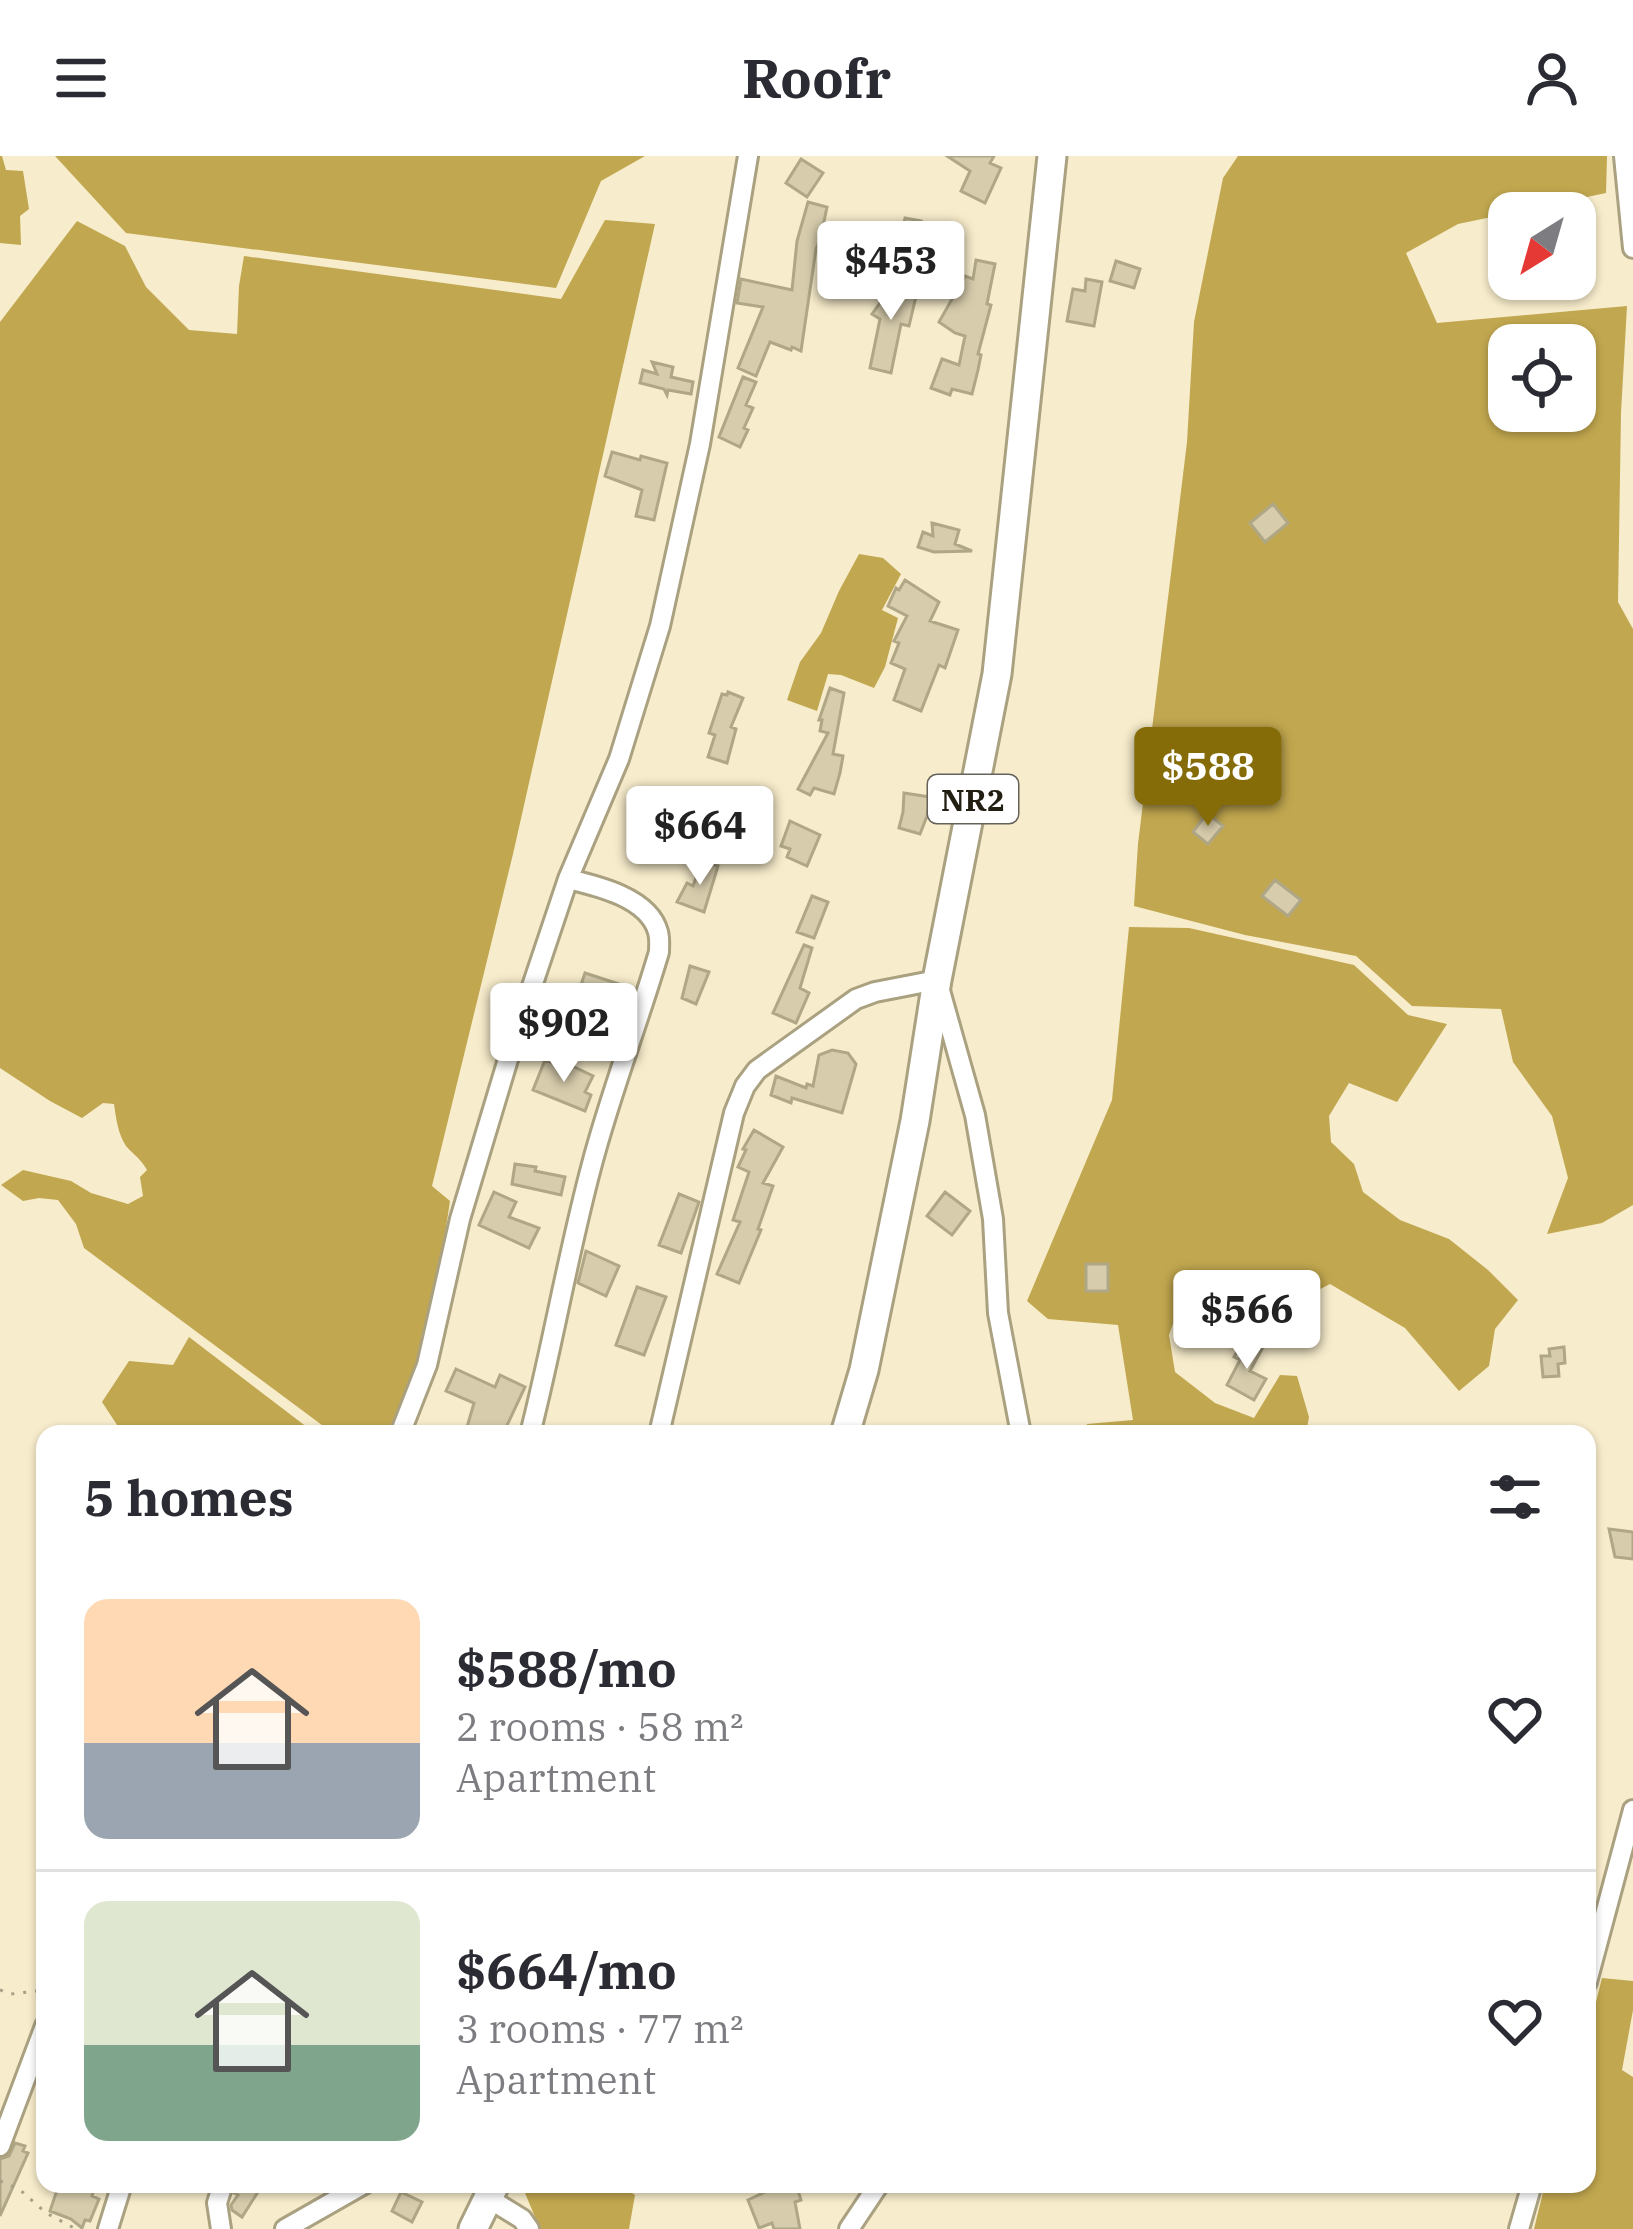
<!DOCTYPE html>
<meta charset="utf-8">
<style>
:root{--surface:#fff;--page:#f7f7f7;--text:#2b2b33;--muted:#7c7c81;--line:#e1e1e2;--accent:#856c09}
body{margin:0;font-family:"IBM Plex Serif",serif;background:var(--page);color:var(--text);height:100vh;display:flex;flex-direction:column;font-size:45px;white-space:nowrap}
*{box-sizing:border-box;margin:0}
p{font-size:39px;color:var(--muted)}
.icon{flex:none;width:66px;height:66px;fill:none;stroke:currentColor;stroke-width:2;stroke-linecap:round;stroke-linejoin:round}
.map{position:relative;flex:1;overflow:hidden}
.panel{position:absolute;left:36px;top:1269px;width:1560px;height:768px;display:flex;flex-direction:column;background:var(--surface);border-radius:24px;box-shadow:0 3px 9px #0004}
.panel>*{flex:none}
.needle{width:78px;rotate:217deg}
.fabs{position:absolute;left:1488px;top:36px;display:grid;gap:24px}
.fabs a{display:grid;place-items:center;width:108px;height:108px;border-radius:24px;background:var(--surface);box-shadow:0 3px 9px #0004;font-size:60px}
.price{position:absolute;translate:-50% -102px;padding:0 27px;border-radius:12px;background:#fff;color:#222;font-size:39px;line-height:78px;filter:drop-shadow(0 3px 6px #0008)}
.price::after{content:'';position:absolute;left:50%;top:72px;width:36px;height:27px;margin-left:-18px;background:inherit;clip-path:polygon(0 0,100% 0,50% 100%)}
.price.current{background:var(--accent);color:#fff}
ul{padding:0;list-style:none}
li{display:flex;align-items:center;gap:36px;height:300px;padding:0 48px}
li+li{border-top:3px solid var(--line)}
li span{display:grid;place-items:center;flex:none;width:336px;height:240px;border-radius:24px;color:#555}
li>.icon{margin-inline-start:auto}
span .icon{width:144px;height:144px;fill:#fffc;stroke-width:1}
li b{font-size:51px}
h2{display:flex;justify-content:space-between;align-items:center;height:144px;padding:0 48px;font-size:51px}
header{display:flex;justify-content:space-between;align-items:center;height:156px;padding:0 48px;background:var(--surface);font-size:54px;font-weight:700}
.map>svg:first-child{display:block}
</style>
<header><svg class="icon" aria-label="menu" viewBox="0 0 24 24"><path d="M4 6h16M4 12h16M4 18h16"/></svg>Roofr<svg class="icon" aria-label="person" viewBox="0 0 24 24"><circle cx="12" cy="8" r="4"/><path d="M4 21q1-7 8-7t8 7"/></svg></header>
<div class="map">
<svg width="1633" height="2073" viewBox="0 0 1633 2073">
<rect width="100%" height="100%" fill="#f7eccb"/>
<!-- forest -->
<path fill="#c1a74f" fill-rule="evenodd" d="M0 0H2L6 14 23 15 29 53 20 60 21 89 0 87Z
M55 0H645L601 25 556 132 126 77Z
M1238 0H1607L1606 37 1458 68 1406 97 1437 167 1627 150 1621 257 1618 446 1633 473V1049L1602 1067 1547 1078 1568 1022 1552 960 1513 906 1501 853 1412 850 1356 800 1245 779 1134 750 1138 688 1187 286 1194 166 1223 22ZM1509 189H1575V255H1509Z
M605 64 655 68 513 698 432 1030 450 1045 432 1165 418 1222 394 1278H334L84 1092 76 1068 58 1044 39 1042 23 1045 1 1029 23 1014 71 1025 91 1037 128 1048 143 1040 140 1021 147 1014C141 1003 134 999 126 990 118 978 116 962 114 948L103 947 82 962 50 945 0 912V166L77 65 125 90 146 131 189 174 237 178 239 130 244 100 561 143Z
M859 398 883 402 901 418 882 454 898 462 885 511 874 532 841 519 828 518 817 555 787 544 800 506 821 477 839 435Z
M1129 771 1189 772 1354 809 1408 859 1447 868 1397 946 1349 927 1329 960 1331 986 1354 1008 1363 1036 1400 1064 1449 1083 1488 1114 1518 1144 1495 1173 1489 1210 1459 1235 1405 1172 1330 1128 1301 1143 1277 1177 1184 1138 1169 1179 1175 1216 1215 1247 1254 1262 1280 1219 1297 1220 1309 1261 1306 1278H1085L1087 1268 1133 1264 1118 1169 1048 1163 1027 1145 1112 944Z
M189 1181 316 1278H123L102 1246 129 1205 173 1209Z
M1602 1822 1633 1825V1854L1622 1914 1633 1921V2073H1534L1545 2028H1587V1883Z
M536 2028H619L635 2039 629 2073H540L525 2037Z"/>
<!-- building -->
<path fill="#d7ccac" stroke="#b0a787" stroke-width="3" d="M947 0H994L990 7 1001 12 985 47 961 35 970 15Z
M801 3 823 17 807 41 786 27Z
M808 46 827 51 820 84 816 93 801 195 792 191 791 194 770 186 756 220 738 212 763 151 737 147 741 123 792 134 797 85Z
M905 62 921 65 907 114 897 112 899 101 891 99 897 77 902 79Z
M976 104 995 108 987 148 991 149 978 198 981 199 978 214 972 238 952 233 950 239 931 232 942 203 959 209 965 180 955 177 939 166 965 120 973 123Z
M1116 105 1140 113 1134 132 1110 125Z
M1086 123 1102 126 1094 170 1067 165 1073 133 1085 135Z
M865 125 917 136 909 170 901 168 891 217 870 212 880 163 872 158 885 140Z
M652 206 673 211 671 221 693 226 691 238 668 234 667 239 664 233 640 227 643 214 657 218Z
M743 221 756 226 746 249 753 252 744 272 748 274 740 291 719 281Z
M612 296 640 304 641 300 667 307 654 364 636 360 642 334 605 320Z
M1273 348 1288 367 1265 386 1250 367Z
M932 367 959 374 955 388 972 395 934 396 918 391 923 376 933 380Z
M905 424 939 446 930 465 958 474 945 512 939 509 921 555 894 544 905 513 891 507 899 487 894 485 907 460 888 450 896 432 899 434Z
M830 532 844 537 833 598 843 600 840 617 834 638 814 632 810 639 798 633 828 577 820 575 822 564H819Z
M728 536 743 542 731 571 736 573 727 607 708 601 715 579 709 577 722 538 727 539Z
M904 637 930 641 927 660 920 678 899 672 903 656Z
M1207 657 1223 670 1208 688 1193 676Z
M790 665 820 679 807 710 787 701 790 693 781 690Z
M702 705 718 710 704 756 677 746 687 727 693 730Z
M1275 724 1301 744 1288 760 1262 740Z
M812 740 828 746 814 782 797 776Z
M804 789 812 792 800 832 809 837 796 867 773 857Z
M690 810 709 816 696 848 682 842Z
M585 817 622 829 604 884 567 871Z
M832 894 848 897 856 908 842 957 792 942 791 947 771 939 776 920 806 932 807 928 813 930 819 899Z
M545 904 570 914 572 910 593 920 585 936 591 939 585 955 533 934Z
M754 974 783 991 763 1027 773 1030 758 1073 761 1074 739 1127 717 1118 740 1066 733 1064 749 1016 738 1011 746 994 743 993Z
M515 1008 536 1011 535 1015 565 1021 561 1039 512 1028Z
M494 1036 516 1046 509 1061 539 1072 529 1092 479 1069Z
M945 1036 970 1055 952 1079 927 1060Z
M679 1038 699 1046 681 1097 659 1089Z
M586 1095 619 1110 606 1140 578 1127Z
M1086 1108H1108V1135H1086Z
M637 1131 666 1141 644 1199 616 1189Z
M1244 1184 1262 1193 1250 1215 1266 1223 1254 1244 1227 1229 1240 1204 1234 1201Z
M1564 1191 1565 1207 1558 1208 1559 1220 1543 1221 1541 1200H1550L1549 1193Z
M456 1213 495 1231 500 1219 525 1231 503 1278H465L474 1247 446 1235Z
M1609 1373 1633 1376V1403L1615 1401Z
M15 1987 25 1990 23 1995 28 1997 0 2060V2003L9 2000Z
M59 2028H82L94 2033 92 2040 99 2043 90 2065 85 2064 82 2072 71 2063 50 2055Z
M236 2028H263L242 2061 232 2054 231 2049 238 2039 234 2037Z
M782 2028H796L801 2044 795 2046 800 2073H774L772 2067 759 2072 748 2044Z
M401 2036 422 2046 412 2066 392 2055Z"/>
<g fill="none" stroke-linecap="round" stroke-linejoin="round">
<defs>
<path id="minor" d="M1624 0 1633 92
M400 1278 427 1209 460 1063 512 890 568 723 619 603 660 470 700 288 748 0
M530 1278C553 1188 568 1097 592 1008 611 936 638 867 659 796 659 790 660 783 658 776 649 742 598 730 568 723
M659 1278 734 957 745 930 757 914 856 843 875 836 937 824 975 959 993 1063 998 1157 1021 1278
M1587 1826 1633 1654
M0 1990 45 1870
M488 2042 522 2063 529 2073
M108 2073 122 2028
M221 2073 217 2047 223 2028
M285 2073 364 2028
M849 2073 879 2028
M1519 2073 1532 2028"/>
<path id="highway" d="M845 1278 864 1214 915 965 937 824 997 518 1052 0
M473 2073 495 2028"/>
</defs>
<!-- minor casing -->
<use href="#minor" stroke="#aaa181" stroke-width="24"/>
<!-- highway casing -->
<use href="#highway" stroke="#aaa181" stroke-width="33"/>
<!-- path -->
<path stroke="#a79f86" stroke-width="3" stroke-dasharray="3 9" stroke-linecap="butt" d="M0 1834 11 1838 45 1834
M0 2025 19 2033 46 2057 76 2073"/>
<!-- minor -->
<use href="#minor" stroke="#fff" stroke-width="18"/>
<!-- highway -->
<use href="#highway" stroke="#fff" stroke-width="27"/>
</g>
<g text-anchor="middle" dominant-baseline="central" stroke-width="9" stroke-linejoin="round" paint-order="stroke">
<!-- shield labels -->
<rect fill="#fff" stroke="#646259" stroke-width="3" x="928" y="619" width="90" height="48" rx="9"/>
<g font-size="30" font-weight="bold" fill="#221f12">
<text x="973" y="643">NR2</text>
</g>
</g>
</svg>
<div class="fabs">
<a><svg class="needle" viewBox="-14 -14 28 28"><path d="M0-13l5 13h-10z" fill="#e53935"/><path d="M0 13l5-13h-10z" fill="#7c7c81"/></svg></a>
<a><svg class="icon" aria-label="locate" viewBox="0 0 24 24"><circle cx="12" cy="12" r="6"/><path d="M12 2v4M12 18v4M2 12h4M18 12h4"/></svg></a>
</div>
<b class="price" style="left:891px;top:167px">$453</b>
<b class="price current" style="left:1208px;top:673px">$588</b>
<b class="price" style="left:700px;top:732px">$664</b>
<b class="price" style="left:564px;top:929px">$902</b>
<b class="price" style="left:1247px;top:1216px">$566</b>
<section class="panel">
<h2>5 homes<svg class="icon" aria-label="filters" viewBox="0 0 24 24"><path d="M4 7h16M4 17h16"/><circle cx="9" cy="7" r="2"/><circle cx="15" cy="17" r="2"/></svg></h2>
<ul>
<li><span style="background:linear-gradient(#ffd9b3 60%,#9aa5b1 0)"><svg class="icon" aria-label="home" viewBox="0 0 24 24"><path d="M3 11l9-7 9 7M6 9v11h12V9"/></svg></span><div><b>$588/mo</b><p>2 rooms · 58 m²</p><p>Apartment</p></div><svg class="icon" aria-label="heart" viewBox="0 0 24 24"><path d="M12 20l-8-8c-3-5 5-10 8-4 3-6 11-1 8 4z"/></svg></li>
<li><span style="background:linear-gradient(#dfe7d0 60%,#7fa58c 0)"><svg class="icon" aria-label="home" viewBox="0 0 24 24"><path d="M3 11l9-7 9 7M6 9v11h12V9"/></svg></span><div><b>$664/mo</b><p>3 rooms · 77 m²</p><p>Apartment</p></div><svg class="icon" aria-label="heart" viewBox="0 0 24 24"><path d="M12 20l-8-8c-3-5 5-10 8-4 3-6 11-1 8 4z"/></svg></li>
</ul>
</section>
</div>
